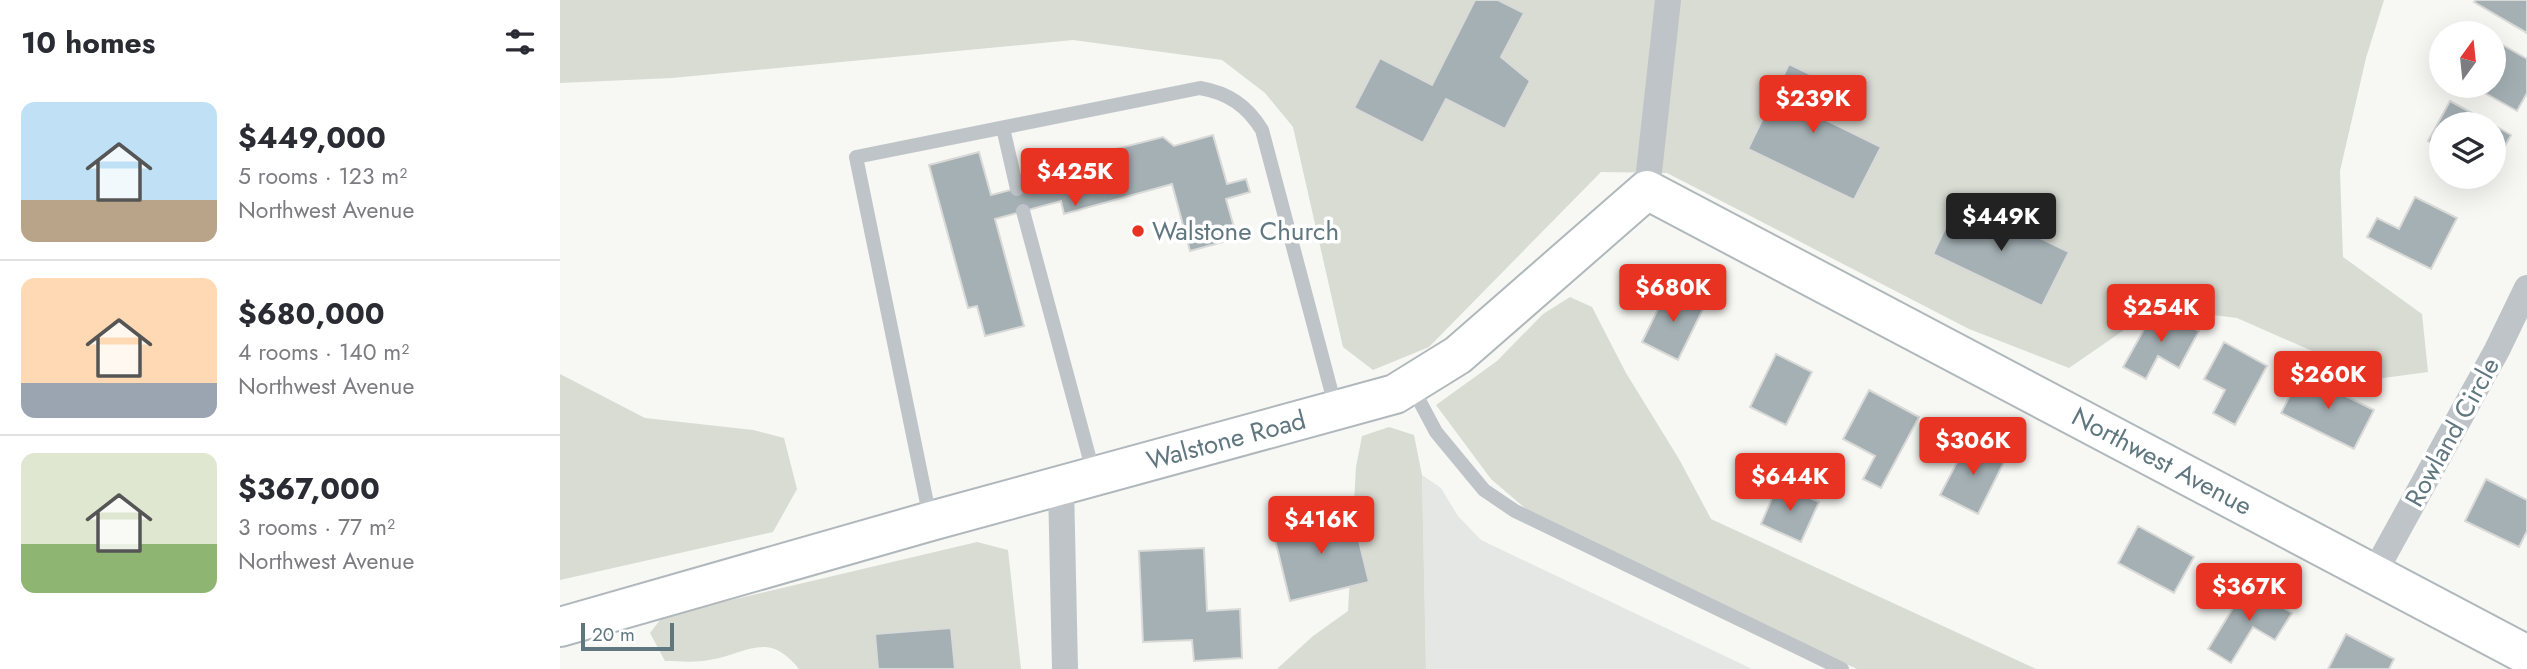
<!DOCTYPE html>
<meta charset="utf-8">
<style>
:root{--surface:#fff;--page:#f2f2f3;--text:#2b2b33;--muted:#7c7c81;--line:#e1e1e2;--accent:#e93322}
body{margin:0;font-family:Jost,sans-serif;background:var(--page);color:var(--text);height:100vh;display:flex;flex-direction:column;font-size:26px;white-space:nowrap}
*{box-sizing:border-box;margin:0}
p{font-size:23px;color:var(--muted)}
.icon{flex:none;width:38px;height:38px;fill:none;stroke:currentColor;stroke-width:2;stroke-linecap:round;stroke-linejoin:round}
.map{position:relative;flex:1;overflow:hidden}
.panel{display:flex;flex-direction:column;background:var(--surface);width:560px}
.panel>*{flex:none}
.needle{width:46px;rotate:15deg}
.tools{position:absolute;left:1869px;top:21px;display:grid;gap:14px}
.tools a{display:grid;place-items:center;width:77px;height:77px;border-radius:50%;background:var(--surface);box-shadow:0 7px 28px #0002;font-size:35px}
.scale{position:absolute;left:21px;bottom:18px;width:93px;box-sizing:border-box;padding-left:7px;border:4px solid #617780;border-top:0;font-size:19px;line-height:24px;white-space:nowrap;color:#617780;-webkit-text-stroke:5px #fff;paint-order:stroke}
.price{position:absolute;translate:-50% -60px;padding:0 16px;border-radius:7px;background:var(--accent);color:#fff;font-size:23px;line-height:46px;filter:drop-shadow(0 2px 4px #0008)}
.price::after{content:'';position:absolute;left:50%;top:42px;width:21px;height:16px;margin-left:-10px;background:inherit;clip-path:polygon(0 0,100% 0,50% 100%)}
.price.on{background:#222;color:#fff}
ul{padding:0;list-style:none}
li{display:flex;align-items:center;gap:21px;height:175px;padding:0 21px}
li+li{border-top:2px solid var(--line)}
li span{display:grid;place-items:center;flex:none;width:196px;height:140px;border-radius:14px;color:#555}
li>.icon{margin-inline-start:auto}
span .icon{width:84px;height:84px;fill:#fffc;stroke-width:1}
li b{font-size:30px}
h2{display:flex;justify-content:space-between;align-items:center;height:84px;padding:0 21px;font-size:30px}
main{display:flex;flex:1;min-height:0}
.map>svg:first-child{display:block}
</style>
<main>
<section class="panel">
<h2>10 homes<svg class="icon" aria-label="filters" viewBox="0 0 24 24"><path d="M4 7h16M4 17h16"/><circle cx="9" cy="7" r="2"/><circle cx="15" cy="17" r="2"/></svg></h2>
<ul>
<li><span style="background:linear-gradient(#bfe0f5 70%,#b9a48a 0)"><svg class="icon" aria-label="home" viewBox="0 0 24 24"><path d="M3 11l9-7 9 7M6 9v11h12V9"/></svg></span><div><b>$449,000</b><p>5 rooms · 123 m²</p><p>Northwest Avenue</p></div></li>
<li><span style="background:linear-gradient(#ffd9b3 75%,#9aa5b1 0)"><svg class="icon" aria-label="home" viewBox="0 0 24 24"><path d="M3 11l9-7 9 7M6 9v11h12V9"/></svg></span><div><b>$680,000</b><p>4 rooms · 140 m²</p><p>Northwest Avenue</p></div></li>
<li><span style="background:linear-gradient(#dfe7d0 65%,#8fb573 0)"><svg class="icon" aria-label="home" viewBox="0 0 24 24"><path d="M3 11l9-7 9 7M6 9v11h12V9"/></svg></span><div><b>$367,000</b><p>3 rooms · 77 m²</p><p>Northwest Avenue</p></div></li>
</ul>
</section>
<div class="map">
<svg width="1967" height="669" viewBox="0 0 1967 669">
<rect width="100%" height="100%" fill="#f7f7f4"/>
<!-- built -->
<path fill="#e5e7e5" d="M862 475 881 488 898 516 921 540 1192 669H866Z"/>
<!-- green -->
<path fill="#d8dcd3" d="M0 0H1824L1806 58 1780 171 1783 257 1862 314 1868 372 1816 379 1677 318 1596 308 1509 368 1409 329 1107 173 1041 172 869 347 813 370 783 347 733 127 705 93 662 60 513 40 112 78 0 83Z
M1010 297 1032 307 1066 373 1119 459 1151 519 1476 669H1297L979 520 931 479 876 405 937 361 983 314Z
M0 374 85 418 193 430 224 438 237 489 213 532 0 580Z
M829 427 854 435 862 475 866 669H717L753 636 788 611 796 467 802 436Z
M417 542 448 550 461 669H239C208 630 189 653 149 660 135 663 119 661 105 661L90 633 103 616Z"/>
<!-- building -->
<path fill="#a4b0b4" stroke="#d9d9d7" stroke-width="2" d="M915 0H938L964 13 941 57 970 81 945 129 886 99 863 143 794 108 820 58 872 85Z
M1916 0H1967V33L1914 2Z
M1934 40 1967 59V93L1957 111 1916 88 1917 86H1934Z
M1229 64 1281 89 1266 120 1321 147 1294 200 1188 149Z
M1890 101 1932 124H1881V148L1868 141Z
M1934 125 1951 135 1939 157 1934 156Z
M653 135 667 184 686 179 690 192 666 199 677 238 630 251 612 184 504 214 501 201 435 219 464 326 425 336 417 306 408 308 369 165 419 152 431 195 485 181 488 166 603 137 614 146Z
M1855 197 1897 218 1871 269 1807 237 1817 218 1839 229Z
M1399 199 1509 252 1482 306 1373 254Z
M1108 288 1144 307 1118 360 1082 342Z
M1596 308 1639 331 1619 368 1598 356 1586 379 1563 367Z
M1664 342 1707 366 1675 425 1653 413 1665 390 1644 379Z
M1216 354 1252 372 1226 425 1190 407Z
M1741 374 1814 410 1794 449 1721 413Z
M1309 390 1359 417 1321 488 1303 479 1315 456 1283 439Z
M1409 439 1446 458 1418 514 1380 495Z
M1926 479 1967 500V531L1959 547 1905 521Z
M1218 484 1259 502 1241 542 1201 524Z
M792 512 809 582 730 601 713 531Z
M1578 526 1634 557 1614 593 1558 563Z
M644 548 647 611 680 609 682 658 634 661 632 640 583 642 579 551Z
M1687 585 1732 613 1715 640 1693 627 1671 663 1648 649Z
M391 628 395 669H318L315 634Z
M1786 634 1834 659 1829 669H1768Z"/>
<g fill="none" stroke-linecap="round" stroke-linejoin="round">
<defs>
<path id="secondary" d="M0 627 371 521 835 394 898 355 1087 190 1967 655"/>
</defs>
<!-- secondary casing -->
<use href="#secondary" stroke="#b0b8bc" stroke-width="42"/>
<!-- lane -->
<path stroke="#bec4c7" stroke-width="14" d="M443 128 457 189
M463 211 534 475
M851 385 876 432 924 490 955 511 1282 669
M370 518 296 157 640 88C669 93 687 106 702 130L776 409"/>
<!-- street -->
<path stroke="#bec4c7" stroke-width="26" d="M1087 190 1108 0
M501 485 505 669
M1813 575 1937 350 1967 288"/>
<!-- secondary -->
<use href="#secondary" stroke="#fff" stroke-width="38"/>
</g>
<!-- markers -->
<circle fill="#e93322" stroke="#fff" stroke-width="2.5" cx="578" cy="231" r="7"/>
<g text-anchor="middle" dominant-baseline="central" stroke-width="7" stroke-linejoin="round" paint-order="stroke">
<!-- poi labels -->
<g font-size="26" fill="#617780" stroke="#fff" text-anchor="start">
<text x="592" y="231">Walstone Church</text>
</g>
<!-- street labels -->
<g font-size="26" fill="#617780" stroke="#fff">
<text transform="translate(1892 432) rotate(-61)">Rowland Circle</text>
<text transform="translate(666 440) rotate(-15)">Walstone Road</text>
<text transform="translate(1602 461) rotate(28)">Northwest Avenue</text>
</g>
</g>
</svg>
<div class="tools">
<a><svg class="needle" viewBox="-14 -14 28 28"><path d="M0-13l5 13h-10z" fill="#e53935"/><path d="M0 13l5-13h-10z" fill="#7c7c81"/></svg></a>
<a><svg class="icon" aria-label="layers" viewBox="0 0 24 24"><path d="M12 4l9 5-9 5-9-5zM3 14l9 5 9-5"/></svg></a>
</div>
<div class="scale">20 m</div>
<b class="price" style="left:1253px;top:135px">$239K</b>
<b class="price" style="left:515px;top:208px">$425K</b>
<b class="price on" style="left:1441px;top:253px">$449K</b>
<b class="price" style="left:1113px;top:324px">$680K</b>
<b class="price" style="left:1601px;top:344px">$254K</b>
<b class="price" style="left:1768px;top:411px">$260K</b>
<b class="price" style="left:1413px;top:477px">$306K</b>
<b class="price" style="left:1230px;top:513px">$644K</b>
<b class="price" style="left:761px;top:556px">$416K</b>
<b class="price" style="left:1689px;top:623px">$367K</b>
</div>
</main>
